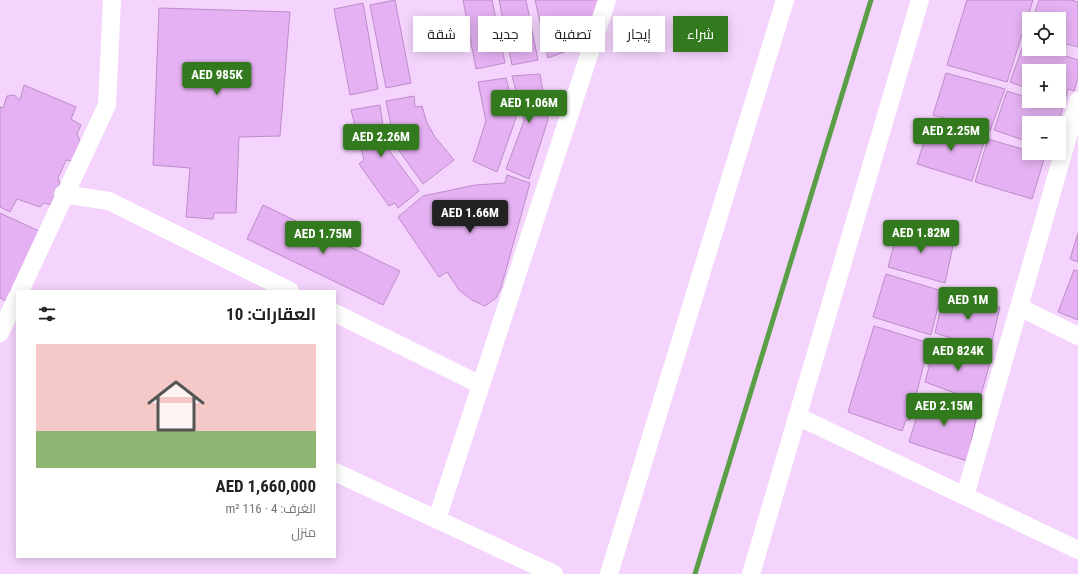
<!DOCTYPE html>
<html lang="ar">
<meta charset="utf-8">
<style>
:root{--surface:#fff;--page:#f6f6f6;--text:#222;--muted:#767676;--accent:#33791d}
body{margin:0;font-family:"Roboto Condensed",Cairo,sans-serif;background:var(--page);color:var(--text);direction:rtl;height:100vh;display:flex;flex-direction:column;font-size:15px;white-space:nowrap}
*{box-sizing:border-box;margin:0}
p{font-size:13px;color:var(--muted)}
.icon{flex:none;width:22px;height:22px;fill:none;stroke:currentColor;stroke-width:2;stroke-linecap:round;stroke-linejoin:round}
.map{position:relative;flex:1;overflow:hidden;direction:ltr}
.side{position:absolute;left:16px;top:290px;width:320px;height:268px;display:flex;flex-direction:column;background:var(--surface);border-radius:0px;box-shadow:0 2px 10px #0003;direction:rtl}
.side>*{flex:none}
.hud{position:absolute;left:348px;top:16px;width:380px;height:36px;direction:rtl;display:flex;gap:8px}
.buttons{position:absolute;left:1022px;top:12px;display:grid;gap:8px}
.buttons a{display:grid;place-items:center;width:44px;height:44px;border-radius:0px;background:var(--surface);box-shadow:0 2px 10px #0003;font-size:20px}
.price{position:absolute;translate:-50% -34px;padding:0 9px;border-radius:4px;background:var(--accent);color:#fff;font-size:13px;line-height:26px;filter:drop-shadow(0 1px 2px #0008)}
.price::after{content:'';position:absolute;left:50%;top:24px;width:12px;height:9px;margin-left:-6px;background:inherit;clip-path:polygon(0 0,100% 0,50% 100%)}
.price.current{background:#222;color:#fff}
ul{padding:0;list-style:none}
li{display:grid;align-content:center;gap:8px;height:212px;padding:0 20px}
li span{display:grid;place-items:center;height:124px;border-radius:0px;color:#555}
li>.icon{margin-inline-start:auto}
span .icon{width:72px;height:72px;fill:#fffc;stroke-width:1}
li b{font-size:17px}
h2{display:flex;justify-content:space-between;align-items:center;height:48px;padding:0 20px;font-size:17px}
.tag{padding:0 14px;border-radius:0px;background:var(--surface);box-shadow:0 2px 10px #0003;font-size:14px;line-height:36px}
.tag.current{background:var(--accent);color:#fff}
.map>svg:first-child{display:block}
</style>
<div class="map">
<svg width="1078" height="574" viewBox="0 0 1078 574">
<rect width="100%" height="100%" fill="#f4d4fc"/>
<g fill="none" stroke-linecap="round" stroke-linejoin="round">
<!-- stream -->
<path stroke="#5a9e47" stroke-width="5" d="M695 574 871 0"/>
</g>
<!-- building -->
<path fill="#e5b1f2" stroke="#bd8bca" d="M395 0 411 83 386 88 370 5Z
M463 0H492L505 63 476 69Z
M499 0H526L538 60 512 65Z
M535 0H607L591 40 575 48 548 58Z
M967 0H1033L1007 82 947 65Z
M1039 0H1071L1078 2V47L1059 42V19H1033Z
M363 3 378 89 350 95 334 9Z
M159 8 290 12 280 136 239 137 236 213H214L213 219 186 217 190 168 153 165Z
M1024 43 1029 44V49H1044L1078 60V78L1074 91 1068 89 1065 101 1059 99V71H1029V89L1010 82Z
M946 73 1005 89 990 131 933 115Z
M540 74 548 120 529 179 506 169 524 121 512 76Z
M506 78 516 118 497 172 473 161 486 121 478 82Z
M24 85 76 107 71 119 81 125 77 134 81 143 73 161 66 160 58 178 60 183 51 205 44 203 40 207 17 199 10 212 0 207V107L3 108 7 96 14 95 20 100Z
M1007 91 1029 98V101H1041L1063 107 1058 123H1029V142L994 130Z
M414 96 415 107 422 106 427 123 435 137 454 160 423 184 395 145 386 101Z
M380 105 386 146 419 191 398 208 395 203 389 206 359 164 364 160 351 110Z
M930 123 985 139 972 181 917 164Z
M988 139 1029 151V153L1045 156 1032 199 975 182Z
M507 175 530 183 501 288 496 298 485 306 472 300 459 290 447 272 439 277 398 217 423 196 475 185 505 183Z
M263 205 400 271 383 305 247 239Z
M0 213 41 232 6 301 0 298Z
M900 223 954 241 945 283 888 267Z
M1078 233V262L1070 259Z
M1074 270 1078 271V320L1058 312Z
M886 274 942 291 931 335 873 317Z
M944 293 1000 307 990 350 935 333Z
M874 326 929 343 910 420H906L902 431 848 412Z
M935 344 991 359 979 402 925 382Z
M924 393 978 410 967 461 909 442Z"/>
<g fill="none" stroke-linecap="round" stroke-linejoin="round">
<!-- minor -->
<path stroke="#fff" stroke-width="18" d="M63 194 109 201 290 291
M20 291 107 105 112 0
M1019 307 1078 336
M335 313 481 385
M0 333 17 297
M797 416 1078 550
M335 472 554 574
M965 496 1078 101
M437 519 607 0
M609 574 785 0
M751 574 920 0"/>
</g>
</svg>
<div class="buttons">
<a><svg class="icon" aria-label="locate" viewBox="0 0 24 24"><circle cx="12" cy="12" r="6"/><path d="M12 2v4M12 18v4M2 12h4M18 12h4"/></svg></a>
<a>+</a>
<a>−</a>
</div>
<b class="price" style="left:217px;top:96px">AED 985K</b>
<b class="price" style="left:529px;top:124px">AED 1.06M</b>
<b class="price" style="left:951px;top:152px">AED 2.25M</b>
<b class="price" style="left:381px;top:158px">AED 2.26M</b>
<b class="price current" style="left:470px;top:234px">AED 1.66M</b>
<b class="price" style="left:921px;top:254px">AED 1.82M</b>
<b class="price" style="left:323px;top:255px">AED 1.75M</b>
<b class="price" style="left:968px;top:321px">AED 1M</b>
<b class="price" style="left:958px;top:372px">AED 824K</b>
<b class="price" style="left:944px;top:427px">AED 2.15M</b>
<div class="hud">
<a class="tag current">شراء</a>
<a class="tag">إيجار</a>
<a class="tag">تصفية</a>
<a class="tag">جديد</a>
<a class="tag">شقة</a>
</div>
<section class="side">
<h2>العقارات: 10<svg class="icon" aria-label="filters" viewBox="0 0 24 24"><path d="M4 7h16M4 17h16"/><circle cx="9" cy="7" r="2"/><circle cx="15" cy="17" r="2"/></svg></h2>
<ul>
<li><span style="background:linear-gradient(#f6c9c9 70%,#8fb573 0)"><svg class="icon" aria-label="home" viewBox="0 0 24 24"><path d="M3 11l9-7 9 7M6 9v11h12V9"/></svg></span><div><b>AED 1,660,000</b><p>الغرف: 4 · 116 m²</p><p>منزل</p></div></li>
</ul>
</section>
</div>
